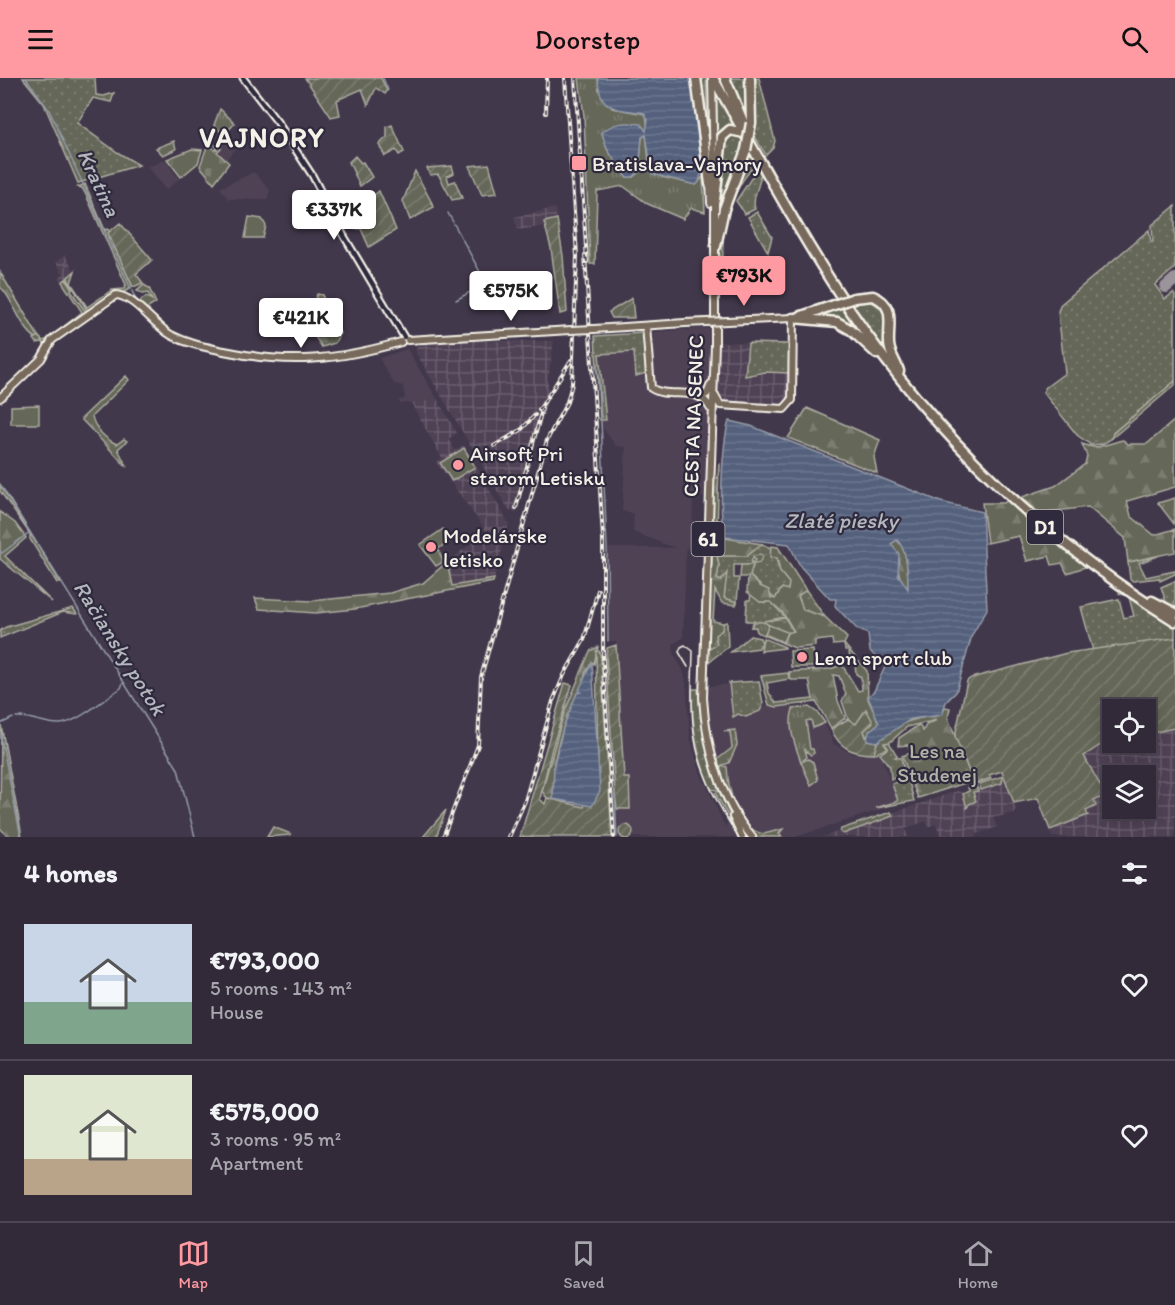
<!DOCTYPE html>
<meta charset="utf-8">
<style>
:root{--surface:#322a38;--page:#3a3240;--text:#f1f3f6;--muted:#a8a7ae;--line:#4d4653;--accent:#ff9aa2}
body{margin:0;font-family:Itim,sans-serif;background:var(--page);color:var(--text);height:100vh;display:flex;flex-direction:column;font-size:22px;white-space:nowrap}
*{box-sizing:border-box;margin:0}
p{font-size:20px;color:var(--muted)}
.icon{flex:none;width:33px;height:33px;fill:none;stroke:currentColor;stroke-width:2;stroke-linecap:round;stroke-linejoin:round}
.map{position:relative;height:759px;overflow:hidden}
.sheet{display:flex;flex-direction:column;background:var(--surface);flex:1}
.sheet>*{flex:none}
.controls{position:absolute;left:1102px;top:621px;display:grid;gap:12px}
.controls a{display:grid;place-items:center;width:54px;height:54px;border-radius:0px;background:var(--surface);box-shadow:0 3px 15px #0003,0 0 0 2px var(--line);font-size:30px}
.price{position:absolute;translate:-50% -51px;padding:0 14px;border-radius:6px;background:#fff;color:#222;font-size:20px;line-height:39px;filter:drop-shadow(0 2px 3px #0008)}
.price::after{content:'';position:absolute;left:50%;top:36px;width:18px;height:14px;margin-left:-9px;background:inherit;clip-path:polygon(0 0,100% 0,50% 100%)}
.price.current{background:var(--accent);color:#111}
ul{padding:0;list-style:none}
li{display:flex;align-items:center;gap:18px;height:150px;padding:0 24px}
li+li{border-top:2px solid var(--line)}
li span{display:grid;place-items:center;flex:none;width:168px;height:120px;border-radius:0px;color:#555}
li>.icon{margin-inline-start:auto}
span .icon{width:72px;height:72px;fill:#fffc;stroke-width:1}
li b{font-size:26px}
h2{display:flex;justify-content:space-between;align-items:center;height:72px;padding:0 24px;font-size:26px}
header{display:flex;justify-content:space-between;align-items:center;height:78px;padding:0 24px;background:var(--accent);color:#111;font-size:27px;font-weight:600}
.dock{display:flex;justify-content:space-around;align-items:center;height:84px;border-top:2px solid var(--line);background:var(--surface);font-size:16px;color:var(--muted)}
.dock a{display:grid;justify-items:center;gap:3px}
.dock .current{color:var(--accent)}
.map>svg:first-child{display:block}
</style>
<header><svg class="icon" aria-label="menu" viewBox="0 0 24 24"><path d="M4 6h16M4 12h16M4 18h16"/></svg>Doorstep<svg class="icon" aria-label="search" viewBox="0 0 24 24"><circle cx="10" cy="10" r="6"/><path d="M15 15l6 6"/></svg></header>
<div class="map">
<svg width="1175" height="759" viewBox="0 0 1175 759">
<defs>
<pattern id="industrial-grid" width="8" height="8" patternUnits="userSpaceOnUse" patternTransform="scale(1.5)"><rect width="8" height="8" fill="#504255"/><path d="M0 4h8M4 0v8" fill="none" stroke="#6a5e6d"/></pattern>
<pattern id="grass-dots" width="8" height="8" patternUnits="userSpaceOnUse" patternTransform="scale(1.5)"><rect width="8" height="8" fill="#656759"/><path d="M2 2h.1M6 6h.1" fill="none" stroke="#7c7d71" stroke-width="1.8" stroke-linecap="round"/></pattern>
<pattern id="forest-firs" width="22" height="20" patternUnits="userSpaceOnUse" patternTransform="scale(1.5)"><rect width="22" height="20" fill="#656759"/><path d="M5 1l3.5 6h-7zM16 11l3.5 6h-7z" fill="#7c7d71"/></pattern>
<pattern id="cemetery-stones" width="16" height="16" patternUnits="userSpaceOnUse" patternTransform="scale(1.5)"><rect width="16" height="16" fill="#656759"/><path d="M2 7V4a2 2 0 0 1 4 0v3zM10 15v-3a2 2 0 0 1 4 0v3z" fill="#7c7d71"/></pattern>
<pattern id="park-tufts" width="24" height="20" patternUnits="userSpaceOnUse" patternTransform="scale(1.5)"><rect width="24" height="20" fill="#656759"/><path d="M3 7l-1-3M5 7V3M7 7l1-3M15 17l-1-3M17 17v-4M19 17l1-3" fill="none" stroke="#7c7d71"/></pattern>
<pattern id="garden-furrows" width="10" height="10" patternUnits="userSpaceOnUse" patternTransform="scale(1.5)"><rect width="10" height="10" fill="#656759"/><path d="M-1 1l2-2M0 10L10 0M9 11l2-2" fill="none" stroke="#7c7d71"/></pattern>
<pattern id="water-rules" width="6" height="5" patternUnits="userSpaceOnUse" patternTransform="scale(1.5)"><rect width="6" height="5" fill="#54617d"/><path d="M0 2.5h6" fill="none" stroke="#6d788f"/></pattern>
</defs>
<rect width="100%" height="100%" fill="#42384b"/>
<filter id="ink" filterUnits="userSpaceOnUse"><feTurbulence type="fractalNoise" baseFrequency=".0167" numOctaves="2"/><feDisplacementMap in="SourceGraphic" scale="12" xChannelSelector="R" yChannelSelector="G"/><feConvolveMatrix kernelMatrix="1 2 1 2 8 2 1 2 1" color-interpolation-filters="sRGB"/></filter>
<g filter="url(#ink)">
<!-- built -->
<path fill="#504255" d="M226 62 235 71 226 82 217 74Z
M165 82 179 101 166 112 147 89Z
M254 94 270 112 267 122 228 121 220 110Z
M710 250 705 419 693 418 692 463 686 472 683 560 673 566 674 577 682 590 686 603 690 659 700 694 725 748 728 745 736 759H633V748L618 749 617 731H629V700L624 701 616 563H607L608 470H675L633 454 634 436 622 433 626 369 616 368 600 346V342H606L599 276 635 274 636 297 646 295 649 309 653 254Z
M407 271 436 319 422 325H399V322L405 321 403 308 394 306 379 280Z
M759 603 764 627 814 631 824 644 834 666 853 676H880L899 726 795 759H755L738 737 721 698 709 654 707 617 710 608Z"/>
<!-- industrial -->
<path fill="url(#industrial-grid)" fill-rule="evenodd" d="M555 130 557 141 544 144 545 148 518 152 514 139Z
M65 177 75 194 62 204 59 200 63 196 56 184Z
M472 263H554L548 302 549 316 516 436 508 431 416 275V270L421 266Z
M720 264 790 266 788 324 778 329 724 326 717 321Z
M436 319 457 355 449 361 455 372 464 367 509 446 494 501 452 508 447 484 487 454 436 384 442 380 411 325H422Z
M1175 650V759H1052L1050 752 1088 738 1086 733 1094 722 1084 678 1099 668 1113 664H1146V656ZM1113 698H1146V730H1113Z
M1005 700 1017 734 993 740 997 749 976 756 977 759H941L936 746 928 749 926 743 905 751 908 759H822L957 713 964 715Z"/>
<!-- grass -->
<path fill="url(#grass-dots)" stroke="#acaca0" stroke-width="1.5" d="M23 0H95L96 17 104 18 114 15 111 24 93 20 77 45 117 74 139 87 78 105 44 26Z
M697 0H706L709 83Z
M727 0H748L750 42 745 41Z
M751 0H759L775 63 773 70 766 77 752 55Z
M714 8 740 51 729 50 717 89Z
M738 54 746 64 718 148 725 57Z
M749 68 758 84C734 106 721 147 723 178H719L725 139Z
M760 87C764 104 751 116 755 131L745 136 736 123Z
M85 106 105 152 108 151 133 209 124 214 111 216 88 233 87 232 67 200 75 193 71 205 87 229 112 212 124 211 126 207 86 117 82 110 78 109Z
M1175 128V190L1155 207 1165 221 1173 215 1175 217V303L1113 355 1112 360 1103 366 1091 367 1077 357 1043 314 1046 309 1065 295 1058 233 1061 226 1149 152 1151 164H1153L1152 147Z
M757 134 772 159 768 174 748 139Z
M66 201 72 211 71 213 86 234 45 269 43 264 37 265 34 261 38 258 43 263 48 261 82 234 62 204Z
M853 223C892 219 887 249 889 277L876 273 846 246 802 239Z
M643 255 646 295 636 298 634 274 599 276 606 342H600L595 258Z
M748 265 790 266 789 295 765 294 745 298Z
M762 466 773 471 780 494 789 505 788 512 779 514 775 521 750 498 753 486 759 485 753 479 750 487H734V500H739L737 524 724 520 726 497 721 503 717 501 719 488 717 478H747Z
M1158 478 1139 485 1146 499 1175 493V496L1160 503 1159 500 1133 503 1130 501 1128 484Z
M1175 503V529L1166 524 1161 509Z
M806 512 825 539 803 532 798 517Z
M1123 512 1175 546V560L1093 573 1081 529 1119 521 1124 540 1134 538 1129 519 1119 515Z
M751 516 760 524H771L785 539 764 543 785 540 794 554 787 555 783 565 757 554 756 549H751L754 543H746L747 522H750Z
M73 530 77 536 63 534 0 560V553L6 549Z
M727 544 728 569 707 585 706 570 715 561V557L722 552 723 545Z
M750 558 760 560 762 565 759 570 731 574Z
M763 560 785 569V570L761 573Z
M759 603 763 626 760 633 746 639 738 636 733 639 729 605Z
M692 611H698L703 656 719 711 717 712 711 711C696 678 692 646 692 611Z
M735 652 737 667 729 685 718 689V681L732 670 730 654 724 653Z
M889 664 897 678 895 679 901 680 906 698 891 701 890 689 880 676 888 670 884 665Z
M722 687 727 689C728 711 737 752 764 756L783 751 779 756 782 759H754L728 717 720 691Z
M1003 698 1002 705 981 712 979 706Z
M904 700 909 704 914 723 876 730 898 723 892 706Z
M976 707 978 713 973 714 976 723 969 726 967 730 963 716 969 713 968 709Z
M719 713 740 759 715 715Z
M891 734 893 738 843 756 840 754 841 751Z"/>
<!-- forest -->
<path fill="url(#forest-firs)" stroke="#acaca0" stroke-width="1.5" d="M0 194 38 258 36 260C20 250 12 218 0 209Z
M144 207 149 210 156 225 145 232 139 226 142 221 147 219 152 222 148 215 142 216 137 213Z
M317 216 322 217 325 224 315 234H311Z
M330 235 340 255 335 265 322 269 313 256Z
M126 298 129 302 92 338C94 350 106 362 117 366L124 361 127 363 118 371 127 389 81 341Z
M1175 303V307L1112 360 1113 355Z
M807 330 880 362 874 379 877 395 788 360Z
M1175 342V409L1127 423 1131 438 1154 457 1175 451V474L1128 484 1125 460 1088 429 1039 435 1022 419 1055 408 1085 386 1087 378 1082 366C1098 373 1108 365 1123 362L1128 366H1147Z
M719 385 717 454 710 462 713 399 718 400Z
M0 407 61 505H57L30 461V456L0 413Z
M1009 421 1088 488 1067 495 1062 485 1052 487 1049 478 1027 483 1019 458 987 465 982 425H1004Z
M0 434 15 445 26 460 5 478 52 524 0 481Z
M725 460 762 466 747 478H717L719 488 717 501 721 503 727 495 724 520 737 524 736 527 722 525 715 512 713 543 723 545 722 552 715 557 717 566 707 571 710 466Z
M897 462C908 472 908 497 908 511 894 501 901 478 891 466Z
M771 468 778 469 806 512 798 518 803 532 825 539 847 560 844 566 867 593 868 621 879 645 866 659 864 653 848 641 842 623 846 616 839 598 833 597 838 623 845 640 831 650 816 624 777 629 769 627 761 598 788 595 789 601 767 605 769 615 776 625 813 621 809 602H791L789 594 830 591 842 587 858 613 862 612 861 599 856 596 855 585 850 586 849 572H845L844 566 833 567 832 561 815 563V568L795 570 783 565 787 555 794 553 783 535 771 524H760L747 514 748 499H740L741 487H750L755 482 753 479 760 476 763 478 759 485 753 486 750 498 760 508 769 512 771 520 775 521 782 510 788 512 789 505 780 494 777 480H770Z
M447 484 452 508 494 501 493 504 355 531 316 535 259 531 255 520 311 523 390 515 423 505Z
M598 569 594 586 592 584 585 596 582 614 567 638 558 667 554 686 553 721 547 720 542 713 563 638 590 573Z
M945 629 950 630 948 640 974 706 965 705 918 720 902 678 911 675 908 667 898 668 899 660 919 647 923 653 926 647 937 642 907 649 890 664 884 665 888 670 874 676 873 672C885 646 916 639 942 637Z
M1 647 20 747 22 759H9L0 750Z
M808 681 813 684 818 702 811 707 801 684Z"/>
<!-- cemetery -->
<path fill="url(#cemetery-stones)" stroke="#acaca0" stroke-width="1.5" d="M209 63 214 72 217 71 215 67 221 66V70L217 74 229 85 214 105 200 88Z"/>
<!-- park -->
<path fill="url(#park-tufts)" stroke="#acaca0" stroke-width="1.5" d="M579 0H598L599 12 612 30 646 36 648 52 646 53C627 45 619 42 602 55L607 71 626 99H633L639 94 642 59 646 57 650 92 662 99 696 107 703 99 705 134 691 130 683 141 648 126 623 108 597 113 595 186H590L584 38Z
M220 31 235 45 224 57 214 47Z
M174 63 176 71 163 77 156 70Z
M192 71 202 72 198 85 181 99 167 81Z
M1175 420 1174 446 1158 425Z
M754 544H764L769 547 764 557 757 554 756 549H751Z
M809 629 818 635 825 645 813 650 811 642 806 643 810 671H813L814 675 811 677 805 672 807 679 801 684C795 666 787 649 793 631Z"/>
<!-- garden -->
<path fill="url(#garden-furrows)" stroke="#acaca0" stroke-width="1.5" d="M305 0H381L387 13 385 16 376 10 368 27 362 11 337 22 340 37 331 39Z
M392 47 404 74 399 77 396 72 385 78 379 67 387 59V49Z
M355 78 361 85 363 84 372 99 360 108 349 84Z
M489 86 497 115 482 117 469 88Z
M452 88 454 95 447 98 449 105 455 103 462 120 452 122 438 96 430 97 427 90Z
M415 93 434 129 410 142 403 123Z
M379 113 396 152 369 169 361 151 353 150 343 133 358 121 362 127Z
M557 141 563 178 567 234 560 236 551 170 544 144Z
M120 145 152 182 136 196 143 205 133 209 108 155Z
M632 220 634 240H612L609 234Z
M1175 560V650L1146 656V632H1113V664L1099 668 1084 678 1106 718 1094 722 1096 728 1086 733 1088 737 1050 752 1038 720 1014 725 1002 693 989 697 991 700 974 706 955 658 967 603 971 600 1067 575Z
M616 567 624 700H629L630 731H617L615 716 606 578 607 570Z
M596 573H599L601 580 612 759H520L565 605 572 607 552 670 540 721 545 726 547 720 584 729 598 687Z
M866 631 873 644 864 653 867 662 877 664 874 676C853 676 840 671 831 651L848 641 856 646Z
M446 732 436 759H423Z
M619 754a7 7 0 1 1 14 0a7 7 0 1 1-14 0Z"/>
<!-- pitch -->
<path fill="#656759" stroke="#acaca0" stroke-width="1.5" d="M249 139 262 141 266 148 263 160H245Z
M39 327V346H11V328Z
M464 370 475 389 452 403 440 385Z
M443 451 450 463 438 471 443 484 436 488 420 467Z
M769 547 787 554 783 564 765 556Z
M813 572 815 589H791L790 573Z
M273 749 291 756 290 757 267 759Z"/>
<!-- water -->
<path fill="url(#water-rules)" stroke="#949ba8" stroke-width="1.5" fill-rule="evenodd" d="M598 0H691L702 92 699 104 696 107 652 96 646 57 642 59 639 94 633 99H626L607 71 602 55C612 44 626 44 641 46L646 53 648 42 644 35C618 30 599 35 598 0Z
M729 343 751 348 941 424 982 434 987 531 972 557 956 614 946 624 942 637 911 641 877 664 867 662 869 653 879 645 868 619 874 613 885 589 870 573 868 556 857 551 835 528 836 521H830L800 488 789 466 724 459C719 435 722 366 729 343ZM897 462C908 472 908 497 908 511L898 496 899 476 891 466Z
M592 584 600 713 592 728 553 721 554 686 564 647 577 615 581 614 579 612Z"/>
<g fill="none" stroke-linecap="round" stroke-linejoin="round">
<!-- stream -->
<path stroke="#949ba8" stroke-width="1.5" d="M26 0 49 32 137 224
M383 0 388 12
M448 135 453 144
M454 146 486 205 456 222
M595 287 599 301 607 469 608 563
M0 406 178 691 195 759
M0 473 2 475 30 454
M16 639C31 638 44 646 59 646 76 646 106 620 121 610L123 605
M0 646 13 640
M0 655 21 759
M615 718 617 759"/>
<!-- runway -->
<path stroke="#9b949a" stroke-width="12" d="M1166 209 1175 201"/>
<defs>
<path id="minor" d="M243 0 278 45 312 97 344 158 404 259"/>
<path id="major" d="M712 1 714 98
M710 103 711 125
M715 121V266L703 620C706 669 720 721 752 759
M646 248 651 310C668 322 699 306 710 330
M594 251 685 245
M408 262 571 252
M700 318 707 316 711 306
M715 318 720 327 784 331 792 322 793 240 727 243
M0 320 41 281 52 262 116 217C134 218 154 247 171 257 188 266 206 269 224 273 290 287 338 282 401 264
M733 739 742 759"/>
<path id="highway" d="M696 0 710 106
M713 0C758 78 801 160 852 235 936 359 1047 464 1175 543
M725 0 743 43
M750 0 751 45
M715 122 722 59 730 52 744 55
M716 168 724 131 746 72
M854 220 873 218C896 227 888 246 889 265 889 276 896 283 899 293
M799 239 837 226
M793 240 837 244 851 252 877 276
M1152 523 1175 535"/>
</defs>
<!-- minor casing -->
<use href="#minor" stroke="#f4f1e8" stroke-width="9"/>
<!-- major casing -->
<use href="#major" stroke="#f4f1e8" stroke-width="10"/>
<!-- highway casing -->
<use href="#highway" stroke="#f4f1e8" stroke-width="13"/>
<!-- minor -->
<use href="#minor" stroke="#2f2a3d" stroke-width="4.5"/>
<!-- major -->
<use href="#major" stroke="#77695c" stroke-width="6"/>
<!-- highway -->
<use href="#highway" stroke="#77695c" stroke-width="8"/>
<!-- tram -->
<path stroke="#f4f1e8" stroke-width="1.5" d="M688 589 679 574 681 569 685 567 693 573C692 615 688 657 705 697 713 719 726 739 738 759"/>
<defs>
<path id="rail" d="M575 0 587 184
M546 35 547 0
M585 177 603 459V580L614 759
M539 332 571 282
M494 368 521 352 535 337
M516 430 542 331
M443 759 478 667 481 599 547 362 567 324 572 306 577 178 565 0
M509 759 525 723 553 623 564 597 584 562 598 512"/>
</defs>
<!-- rail casing -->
<use href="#rail" stroke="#f4f1e8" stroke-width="4"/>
<!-- rail -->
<use href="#rail" stroke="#2f2a3d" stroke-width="1.5" stroke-dasharray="4.5" stroke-linecap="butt"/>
<defs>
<path id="major-bridge" d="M685 245 727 243
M571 252 594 251"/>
<path id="highway-bridge" d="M746 72 751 45
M837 226 854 220"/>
</defs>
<!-- major-bridge casing -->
<use href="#major-bridge" stroke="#f4f1e8" stroke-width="10" stroke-linecap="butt"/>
<!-- highway-bridge casing -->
<use href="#highway-bridge" stroke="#f4f1e8" stroke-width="13" stroke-linecap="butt"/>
<!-- major-bridge -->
<use href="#major-bridge" stroke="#77695c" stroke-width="6"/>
<!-- highway-bridge -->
<use href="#highway-bridge" stroke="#77695c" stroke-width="8"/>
</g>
</g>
<!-- markers -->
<g fill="#ff9aa2" stroke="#2f2a3d" stroke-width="2">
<rect x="571" y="77" width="16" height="16" rx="3"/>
<circle cx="458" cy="387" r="6"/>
<circle cx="431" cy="469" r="6"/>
<circle cx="802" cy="579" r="6"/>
</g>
<g text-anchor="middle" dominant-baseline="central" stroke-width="4.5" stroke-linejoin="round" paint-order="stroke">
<!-- shield labels -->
<g fill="#2f2a3d" stroke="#b9b5b5" stroke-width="1.5">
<rect x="1027" y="432" width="36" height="34" rx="4.5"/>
<rect x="691.5" y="444" width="33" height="34" rx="4.5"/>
</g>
<g font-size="20" font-weight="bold" fill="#f4f1e8">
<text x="1045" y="449">D1</text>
<text x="708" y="461">61</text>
</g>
<!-- poi labels -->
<g font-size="21" fill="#f4f1e8" stroke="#2f2a3d" text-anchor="start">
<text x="592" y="85">Bratislava-Vajnory</text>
<text x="470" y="375">Airsoft Pri<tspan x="470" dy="24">starom Letisku</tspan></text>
<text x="443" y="457">Modelárske<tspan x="443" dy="24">letisko</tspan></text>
<text x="814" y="579">Leon sport club</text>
</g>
<!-- street labels -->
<g font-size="21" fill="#f4f1e8" stroke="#2f2a3d">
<text transform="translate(693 338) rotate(-88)">CESTA NA SENEC</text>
</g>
<!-- park labels -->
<g font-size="21" fill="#b4b3a8" stroke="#2f2a3d">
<text x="937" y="672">Les na<tspan x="937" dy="24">Studenej</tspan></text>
</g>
<!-- water labels -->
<g font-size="22" font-style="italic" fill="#b4b7bd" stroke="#2f2a3d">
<text transform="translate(99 105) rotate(65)">Kratina</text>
<text x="841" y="442">Zlaté piesky</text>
<text transform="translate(120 570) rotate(58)">Račiansky potok</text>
</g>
<!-- district labels -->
<g font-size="27" font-weight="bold" letter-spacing="1.5" fill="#f4f1e8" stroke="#2f2a3d">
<text x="262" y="59">VAJNORY</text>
</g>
</g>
</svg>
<div class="controls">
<a><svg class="icon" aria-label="locate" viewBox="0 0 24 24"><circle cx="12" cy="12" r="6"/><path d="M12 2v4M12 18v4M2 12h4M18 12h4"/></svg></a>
<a><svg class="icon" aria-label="layers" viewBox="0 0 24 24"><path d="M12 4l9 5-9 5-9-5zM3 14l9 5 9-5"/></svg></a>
</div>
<b class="price" style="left:334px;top:163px">€337K</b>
<b class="price current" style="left:744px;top:229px">€793K</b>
<b class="price" style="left:511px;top:244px">€575K</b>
<b class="price" style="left:301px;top:271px">€421K</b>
</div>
<section class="sheet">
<h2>4 homes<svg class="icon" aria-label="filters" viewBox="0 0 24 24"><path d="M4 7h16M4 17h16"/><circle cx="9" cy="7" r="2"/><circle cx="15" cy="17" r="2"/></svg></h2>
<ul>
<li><span style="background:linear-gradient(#c9d6e8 65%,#7fa58c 0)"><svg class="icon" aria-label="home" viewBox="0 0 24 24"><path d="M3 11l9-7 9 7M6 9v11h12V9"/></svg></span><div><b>€793,000</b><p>5 rooms · 143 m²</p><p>House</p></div><svg class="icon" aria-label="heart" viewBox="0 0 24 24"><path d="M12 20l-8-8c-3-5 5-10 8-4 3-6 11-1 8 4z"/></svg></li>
<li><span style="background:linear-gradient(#dfe7d0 70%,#b9a48a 0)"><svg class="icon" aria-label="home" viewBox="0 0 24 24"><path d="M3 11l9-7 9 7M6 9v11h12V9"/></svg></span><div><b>€575,000</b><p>3 rooms · 95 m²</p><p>Apartment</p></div><svg class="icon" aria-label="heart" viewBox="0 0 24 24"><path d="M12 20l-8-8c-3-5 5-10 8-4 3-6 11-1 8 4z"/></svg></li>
</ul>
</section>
<nav class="dock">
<a class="current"><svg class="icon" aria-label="map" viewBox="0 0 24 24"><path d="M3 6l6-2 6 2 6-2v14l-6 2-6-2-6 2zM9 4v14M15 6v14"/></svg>Map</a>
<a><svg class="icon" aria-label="saved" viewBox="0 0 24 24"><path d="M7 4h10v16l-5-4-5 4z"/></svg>Saved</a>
<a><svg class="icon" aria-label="home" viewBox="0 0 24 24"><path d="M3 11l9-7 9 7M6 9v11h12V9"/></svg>Home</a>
</nav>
